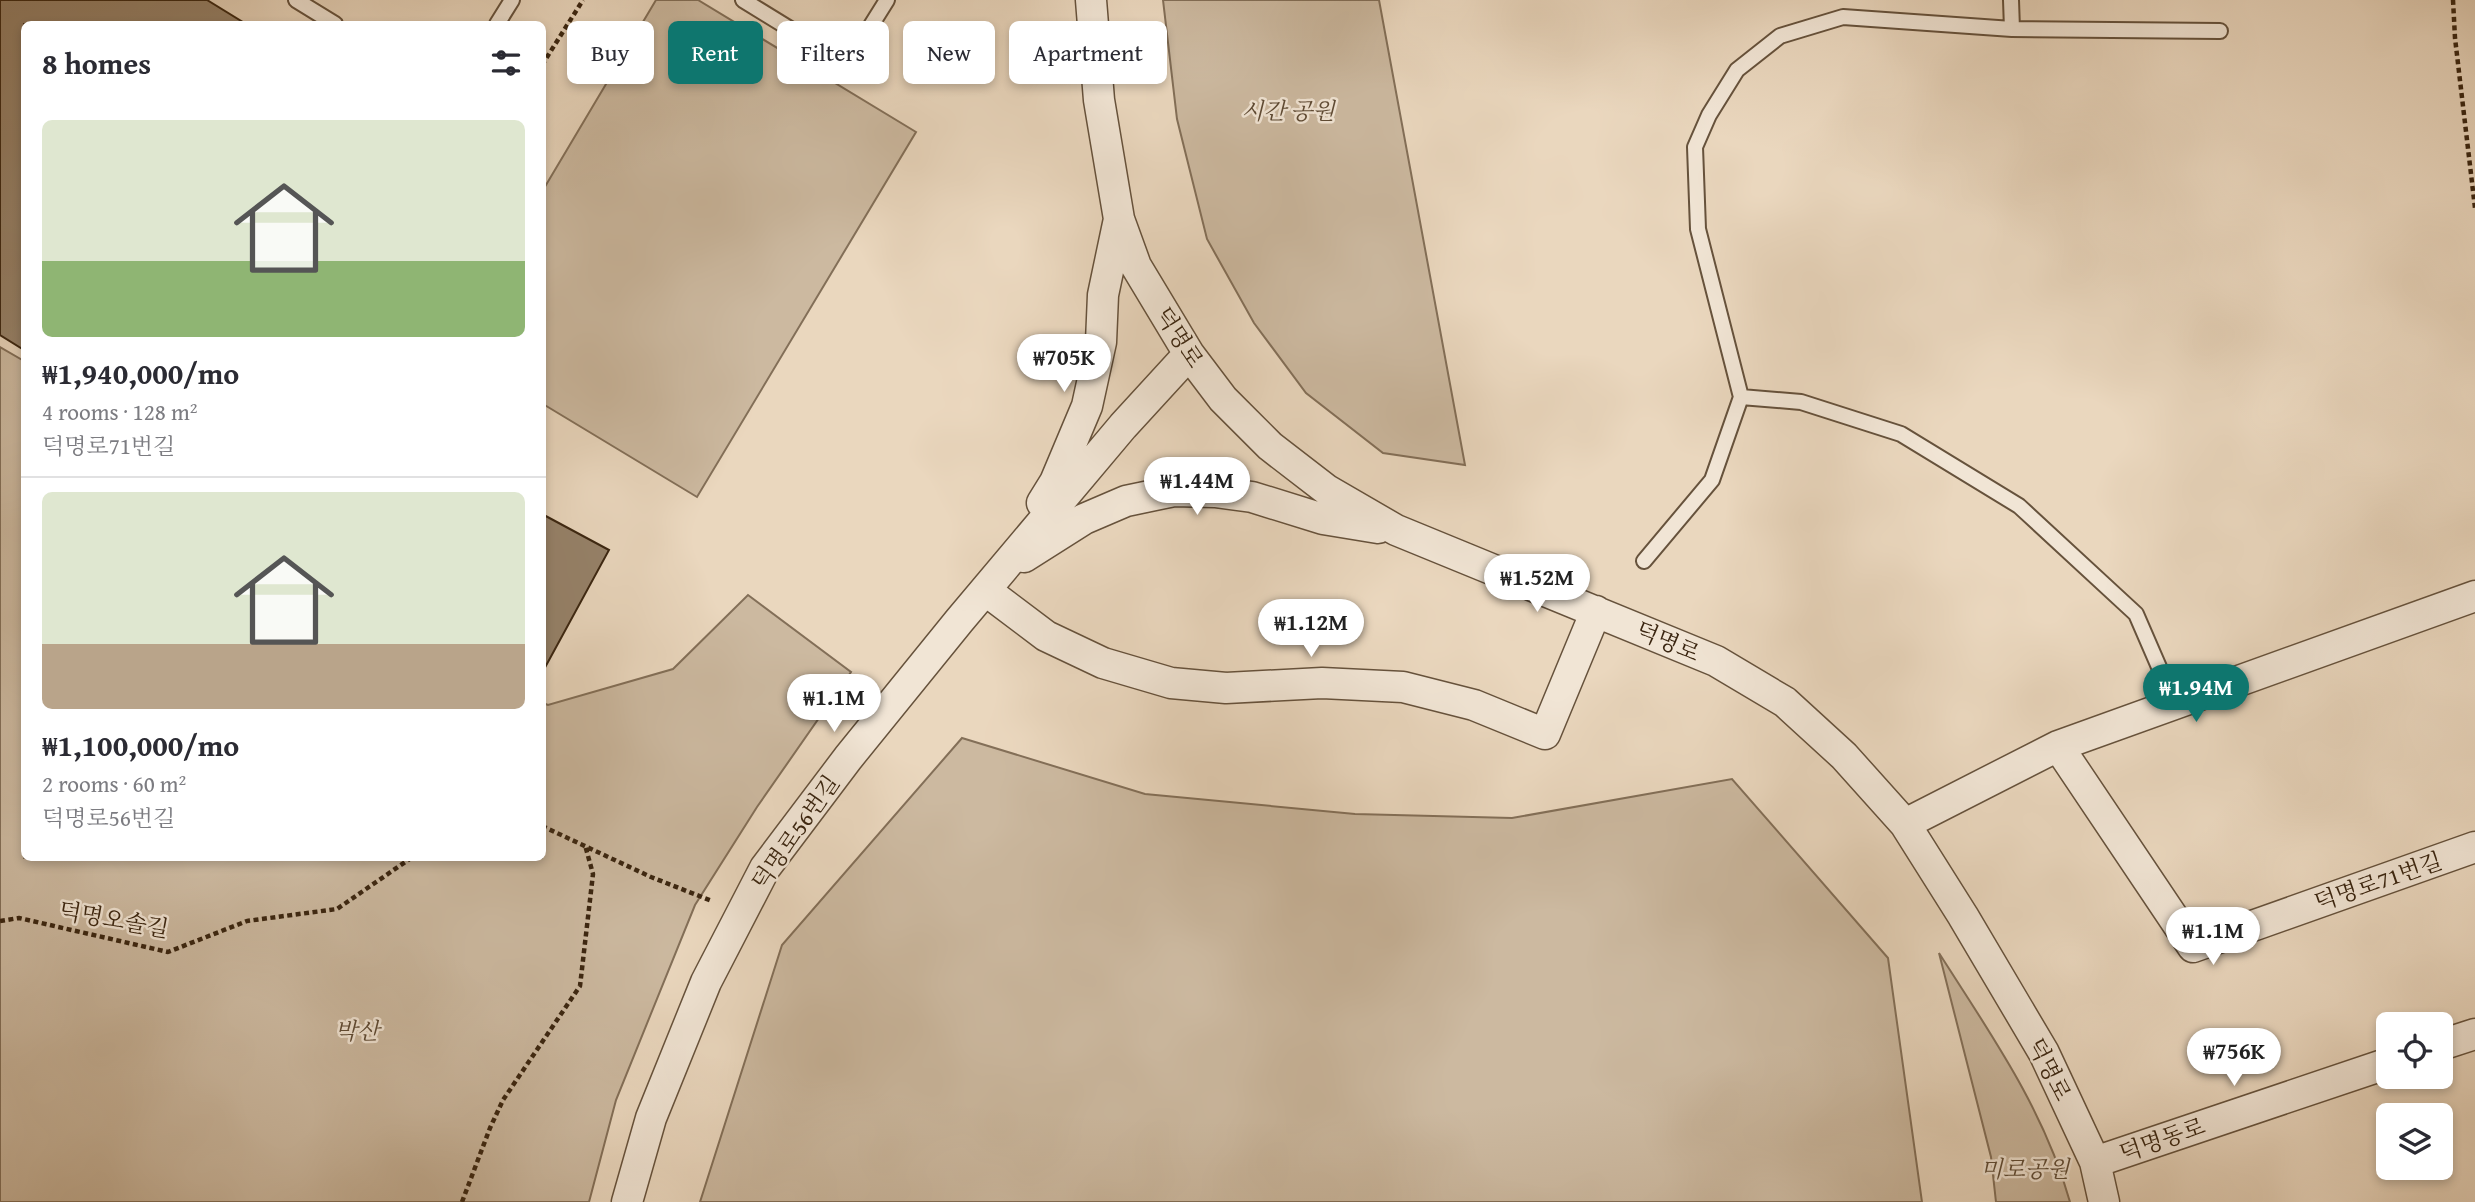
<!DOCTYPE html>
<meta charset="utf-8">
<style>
:root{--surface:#fff;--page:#f2f2f3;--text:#2b2b33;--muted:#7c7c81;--line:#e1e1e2;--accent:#0f766e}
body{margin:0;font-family:"Gentium Book Plus","Noto Serif KR",serif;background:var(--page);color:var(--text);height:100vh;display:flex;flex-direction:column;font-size:26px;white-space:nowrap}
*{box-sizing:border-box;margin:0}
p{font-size:23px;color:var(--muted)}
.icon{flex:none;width:38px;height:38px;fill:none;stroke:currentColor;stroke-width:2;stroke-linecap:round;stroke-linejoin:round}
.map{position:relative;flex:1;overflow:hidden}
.side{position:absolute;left:21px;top:21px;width:525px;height:840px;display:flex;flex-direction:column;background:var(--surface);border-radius:10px;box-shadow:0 4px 10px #0003}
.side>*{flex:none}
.guide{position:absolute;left:567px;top:21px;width:665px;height:63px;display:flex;gap:14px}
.tools{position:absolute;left:2376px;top:1012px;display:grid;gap:14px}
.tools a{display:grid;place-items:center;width:77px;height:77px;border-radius:10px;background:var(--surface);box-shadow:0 4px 10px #0003;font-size:35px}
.price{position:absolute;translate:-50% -60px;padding:0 16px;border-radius:24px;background:#fff;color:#222;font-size:23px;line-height:46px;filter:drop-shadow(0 2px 4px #0008)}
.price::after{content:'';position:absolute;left:50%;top:42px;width:21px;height:16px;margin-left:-10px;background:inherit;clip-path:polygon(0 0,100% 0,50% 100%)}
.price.on{background:var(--accent);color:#fff}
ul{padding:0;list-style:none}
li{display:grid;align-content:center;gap:14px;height:371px;padding:0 21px}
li+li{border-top:2px solid var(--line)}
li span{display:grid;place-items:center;height:217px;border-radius:10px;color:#555}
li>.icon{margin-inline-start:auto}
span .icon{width:126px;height:126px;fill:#fffc;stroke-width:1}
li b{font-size:30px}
h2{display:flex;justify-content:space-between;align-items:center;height:84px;padding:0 21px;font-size:30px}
.tag{padding:0 24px;border-radius:10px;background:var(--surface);box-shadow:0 4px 10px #0003;font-size:24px;line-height:63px}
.tag.on{background:var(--accent);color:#fff}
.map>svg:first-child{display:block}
</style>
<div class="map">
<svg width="2475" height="1202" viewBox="0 0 2475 1202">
<rect width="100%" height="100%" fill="#ead7be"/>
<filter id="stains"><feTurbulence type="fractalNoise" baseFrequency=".00286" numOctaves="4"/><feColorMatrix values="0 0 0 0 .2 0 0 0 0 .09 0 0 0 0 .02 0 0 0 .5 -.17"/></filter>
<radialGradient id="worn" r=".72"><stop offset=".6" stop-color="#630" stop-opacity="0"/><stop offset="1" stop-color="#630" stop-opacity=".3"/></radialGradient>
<!-- green -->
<path fill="#ccb9a0" stroke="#836f58" stroke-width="2" d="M656 0H698L916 132 697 497 543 404V190Z
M1163 0H1379L1465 465 1383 453 1306 393 1254 323 1207 239 1177 119Z
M0 347 24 361V858H542L543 703 548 705 673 669 748 595 851 672 757 807 695 905 616 1100 589 1202H0Z
M962 738 1145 794 1355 814 1512 818 1732 779 1888 958 1922 1202H700L782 945Z
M1939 953C1990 1033 2044 1109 2070 1202H1996L1991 1157Z"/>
<!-- building -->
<path fill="#96826a" stroke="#3a2510" stroke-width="2" d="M0 0H207L246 24H24V350L0 335Z
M542 514 609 550 542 673Z"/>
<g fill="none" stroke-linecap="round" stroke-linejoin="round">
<defs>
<path id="lane" d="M296 0 335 24
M743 0 847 64 887 0
M497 24 512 0
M2012 29 2220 31
M1741 397 1801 402 1901 434 2019 506 2136 614 2175 704
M1644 561 1712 480 1741 397 1698 229 1695 147 1709 115 1737 70 1780 36 1843 17 2012 29 2011 0"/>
<path id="street" d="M1091 0 1099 100 1119 219 1136 266 1189 354 1223 399 1270 446 1327 490 1396 530 1716 661 1785 702 1844 756 1905 824 1963 916 2044 1053 2095 1162 2104 1202
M1042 503 1055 482 1087 406 1101 342 1103 295 1119 219
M1024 557 1084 519 1126 501 1174 491 1215 492 1252 497 1323 519 1378 528
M985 590 1046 636 1103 663 1171 683 1226 688 1322 683 1403 687 1474 705 1545 734 1596 611
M2058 746 2193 947 2475 847
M1905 824 2058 746 2475 596
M2441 1045 2475 1034
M2095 1162 2389 1063
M627 1202 651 1118 706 982 765 868 848 758 959 621 1123 426 1189 354"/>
</defs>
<!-- lane casing -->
<use href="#lane" stroke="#66523c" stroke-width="18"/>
<!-- street casing -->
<use href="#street" stroke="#66523c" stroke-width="33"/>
<!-- path -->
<path stroke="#3a2510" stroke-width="4.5" stroke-dasharray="5 3.5" stroke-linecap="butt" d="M2453 0 2455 38 2475 208
M542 65 583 0
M542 826 651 877 712 901
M0 921 19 918 168 952 247 921 337 909 411 858
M462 1202 490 1128 503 1100 580 986 593 874 585 845"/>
<!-- lane -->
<use href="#lane" stroke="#f1e5d5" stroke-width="14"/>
<!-- street -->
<use href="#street" stroke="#f1e5d5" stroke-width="30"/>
</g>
<g text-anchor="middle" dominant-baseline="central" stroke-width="5" stroke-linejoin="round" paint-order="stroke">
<!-- park labels -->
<g font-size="23" font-style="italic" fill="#5e4a34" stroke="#f1e5d5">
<text x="1288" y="110">시간 공원</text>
<text x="357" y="1030">박산</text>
<text x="2025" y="1168">미로공원</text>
</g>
<!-- street labels -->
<g font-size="23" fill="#3a2510" stroke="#f1e5d5">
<text transform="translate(1180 337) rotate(57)">덕명로</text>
<text transform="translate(1668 641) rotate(23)">덕명로</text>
<text transform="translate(795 832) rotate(-55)">덕명로56번길</text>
<text transform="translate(2378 881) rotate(-19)">덕명로71번길</text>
<text transform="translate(114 919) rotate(10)">덕명오솔길</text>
<text transform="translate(2050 1069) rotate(63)">덕명로</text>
<text transform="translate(2162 1139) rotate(-19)">덕명동로</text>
</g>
</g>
<rect width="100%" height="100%" filter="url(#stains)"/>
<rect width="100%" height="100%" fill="url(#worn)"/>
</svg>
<div class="tools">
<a><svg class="icon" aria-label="locate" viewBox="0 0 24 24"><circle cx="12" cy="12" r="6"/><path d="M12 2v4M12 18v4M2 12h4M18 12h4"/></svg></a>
<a><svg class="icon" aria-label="layers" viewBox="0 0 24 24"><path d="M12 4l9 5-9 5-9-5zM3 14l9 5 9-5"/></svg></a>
</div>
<b class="price" style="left:1064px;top:394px">₩705K</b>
<b class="price" style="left:1197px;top:517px">₩1.44M</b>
<b class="price" style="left:1537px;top:614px">₩1.52M</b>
<b class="price" style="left:1311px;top:659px">₩1.12M</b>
<b class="price on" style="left:2196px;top:724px">₩1.94M</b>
<b class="price" style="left:834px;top:734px">₩1.1M</b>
<b class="price" style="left:2213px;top:967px">₩1.1M</b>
<b class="price" style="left:2234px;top:1088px">₩756K</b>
<div class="guide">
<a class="tag">Buy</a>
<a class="tag on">Rent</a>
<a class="tag">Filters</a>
<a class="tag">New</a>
<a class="tag">Apartment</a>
</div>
<section class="side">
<h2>8 homes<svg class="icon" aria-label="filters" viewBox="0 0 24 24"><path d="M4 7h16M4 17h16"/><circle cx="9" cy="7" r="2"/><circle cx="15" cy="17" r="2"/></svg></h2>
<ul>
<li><span style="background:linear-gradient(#dfe7d0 65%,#8fb573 0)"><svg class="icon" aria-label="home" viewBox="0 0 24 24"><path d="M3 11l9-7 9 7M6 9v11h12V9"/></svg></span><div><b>₩1,940,000/mo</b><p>4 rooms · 128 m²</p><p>덕명로71번길</p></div></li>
<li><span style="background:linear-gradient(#dfe7d0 70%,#b9a48a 0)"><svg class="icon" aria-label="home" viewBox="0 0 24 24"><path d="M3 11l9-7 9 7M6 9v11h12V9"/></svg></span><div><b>₩1,100,000/mo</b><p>2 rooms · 60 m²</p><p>덕명로56번길</p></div></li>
</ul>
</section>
</div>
